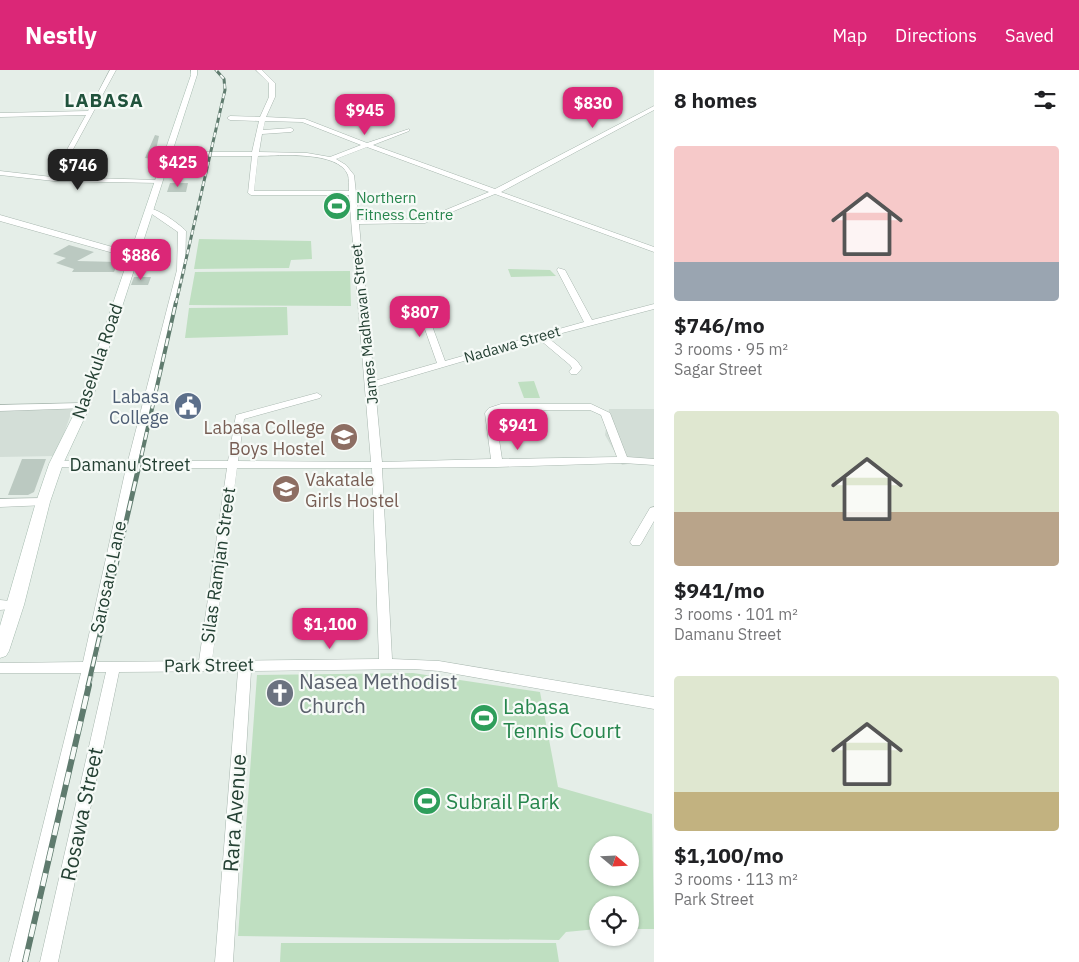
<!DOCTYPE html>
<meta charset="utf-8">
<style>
:root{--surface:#fff;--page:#f2f2f2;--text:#202124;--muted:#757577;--accent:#db2777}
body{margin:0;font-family:"IBM Plex Sans",sans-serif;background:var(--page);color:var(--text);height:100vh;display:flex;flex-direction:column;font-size:19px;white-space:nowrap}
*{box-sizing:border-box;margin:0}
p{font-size:16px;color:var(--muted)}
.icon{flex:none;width:28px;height:28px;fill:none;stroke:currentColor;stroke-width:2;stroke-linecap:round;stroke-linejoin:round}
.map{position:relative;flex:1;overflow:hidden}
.panel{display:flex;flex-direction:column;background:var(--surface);width:425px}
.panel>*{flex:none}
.needle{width:32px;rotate:109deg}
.controls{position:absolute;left:589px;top:766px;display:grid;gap:10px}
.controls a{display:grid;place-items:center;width:50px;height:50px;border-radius:50%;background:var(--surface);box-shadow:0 1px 4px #0004;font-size:25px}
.price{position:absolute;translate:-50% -42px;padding:0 11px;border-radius:10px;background:var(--accent);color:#fff;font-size:16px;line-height:32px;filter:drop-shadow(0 1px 2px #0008)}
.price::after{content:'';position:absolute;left:50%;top:30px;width:15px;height:11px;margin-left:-8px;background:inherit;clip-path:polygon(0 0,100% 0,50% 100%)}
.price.active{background:#222;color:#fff}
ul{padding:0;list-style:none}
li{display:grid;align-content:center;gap:10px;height:265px;padding:0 20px}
li span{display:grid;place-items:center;height:155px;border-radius:5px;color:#555}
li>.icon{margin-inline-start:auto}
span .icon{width:90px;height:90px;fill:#fffc;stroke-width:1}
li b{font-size:21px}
h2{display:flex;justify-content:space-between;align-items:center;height:60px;padding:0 20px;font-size:21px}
header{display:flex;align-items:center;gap:30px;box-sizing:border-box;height:70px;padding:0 25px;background:var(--accent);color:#fff}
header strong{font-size:24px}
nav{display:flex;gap:28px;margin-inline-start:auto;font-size:18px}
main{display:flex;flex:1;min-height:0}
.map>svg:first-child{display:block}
</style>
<header>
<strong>Nestly</strong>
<nav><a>Map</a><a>Directions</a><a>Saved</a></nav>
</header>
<main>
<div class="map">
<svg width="654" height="892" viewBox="0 0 654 892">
<rect width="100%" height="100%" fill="#e5eee8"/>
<!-- built -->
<path fill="#d3ded7" d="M0 338H73L56 386 0 387Z
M609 339H654V389L622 395 605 365Z"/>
<!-- green -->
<path fill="#bfdfc1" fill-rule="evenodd" d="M199 169 311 171 312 189 291 190 289 198 194 199Z
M508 199 550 200 556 206 511 207Z
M350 201 351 236 189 235 195 202Z
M287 237 288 265 185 268 189 238Z
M534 311 540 328H524L518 312Z
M413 603 540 622 558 717 652 744 654 859H630V835H598L597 859 566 862 559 870 238 866 257 605ZM598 775H630V808H598Z
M281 873H556L559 892H280Z"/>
<!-- building -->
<path fill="#bbc9c1" d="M155 65 159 66 154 89 145 88Z
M170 113H188L186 122H167Z
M69 175 94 182 77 191 118 192 114 202H72L74 199 56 193 66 188 53 184Z
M134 207H151L148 215H131Z
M22 389H46L34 422 28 425H8Z"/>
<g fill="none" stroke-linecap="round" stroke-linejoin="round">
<defs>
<path id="minor" d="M110 0H116L58 107 157 110 160 112 159 113 54 111 0 105V101L52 107 86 45 0 47V43L88 41Z
M256 0H262L275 13V27L266 47 305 49 367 73 409 59V61L373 75 495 119 654 36V40L501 122 654 177V182L495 124 425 153 359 154 374 311 437 293 416 234 417 232H420L424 234 445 291 584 252 557 200 558 198 565 200 592 250 654 234V239L547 267 577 291 582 298 577 304H571L569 302 572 298 570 295 539 269 375 317 382 392 491 389 485 343 489 338 501 334H591L610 343 627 387 654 389V395L623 393 497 397 382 398 392 589 439 591 654 627V639L439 601 414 599 251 601 233 892H215L238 601 119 602 58 892H40L106 602H94L27 892H9L81 603H0V593L83 592 126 398 56 397 51 394 56 391H128L177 200 178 162 146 140V138C156 137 178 153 186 161L185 200 138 391H228L236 345 317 323 322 326 320 328 244 349 238 391 371 392 349 125H251L248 123 252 86H166L163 84 177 82H252L259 51 230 50 227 48 230 46 260 47 269 27V13ZM265 51 302 52 361 75 330 87 307 83 259 82 262 64 291 62 294 60 291 58 263 60ZM367 77 489 122 424 149 359 150 354 105 346 95 336 89ZM258 86C279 86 338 80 348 105 349 109 349 116 349 121H254ZM502 340H590L601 345 617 387 502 389 495 343ZM137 398H227L199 591 97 592ZM237 398H372L379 589 212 591Z
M84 333 89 336 87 338 0 341V335Z
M43 428 49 432 47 435 0 437V429Z
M654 437V451L642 472 640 475H632L630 472 650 438Z
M0 530 20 532 22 535 20 538 0 540Z"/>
<path id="tertiary" d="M0 145 137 184 139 186 137 188H131L0 151Z"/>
<path id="secondary" d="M191 0H197V5L90 336 63 394 50 432 24 535 9 581 6 586 0 588V556L36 432 49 394 78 336 191 5Z"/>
</defs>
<!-- minor casing -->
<use href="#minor" stroke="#a7b6ae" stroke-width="1"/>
<!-- tertiary casing -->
<use href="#tertiary" stroke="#a7b6ae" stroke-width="1"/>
<!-- secondary casing -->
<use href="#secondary" stroke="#a4baae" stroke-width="1"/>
<!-- minor -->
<use href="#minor" fill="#fff" fill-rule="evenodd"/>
<!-- tertiary -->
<use href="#tertiary" fill="#fff" fill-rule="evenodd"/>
<!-- secondary -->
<use href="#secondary" fill="#fff" fill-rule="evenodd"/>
<defs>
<path id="rail-far3" d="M176 233 225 20 224 9 216 0"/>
<path id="rail-far2" d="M138 401 176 232"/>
<path id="rail-far1" d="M88 616 138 400"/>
<path id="rail" d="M25 892 89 615"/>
</defs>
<!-- rail-far3 casing -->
<use href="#rail-far3" stroke="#5f7b6e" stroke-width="3"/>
<!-- rail-far2 casing -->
<use href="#rail-far2" stroke="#5f7b6e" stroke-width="4"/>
<!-- rail-far1 casing -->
<use href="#rail-far1" stroke="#5f7b6e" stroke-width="5"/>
<!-- rail casing -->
<use href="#rail" stroke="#5f7b6e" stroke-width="6"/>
<!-- rail-far3 -->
<use href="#rail-far3" stroke="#f6faf7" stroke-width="2" stroke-dasharray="5" stroke-linecap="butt"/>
<!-- rail-far2 -->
<use href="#rail-far2" stroke="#f6faf7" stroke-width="2.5" stroke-dasharray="8" stroke-linecap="butt"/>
<!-- rail-far1 -->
<use href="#rail-far1" stroke="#f6faf7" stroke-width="3" stroke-dasharray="10" stroke-linecap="butt"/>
<!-- rail -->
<use href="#rail" stroke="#f6faf7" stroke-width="4.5" stroke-dasharray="13" stroke-linecap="butt"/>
</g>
<!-- icons -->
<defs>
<symbol id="stadium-disc" viewBox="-11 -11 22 22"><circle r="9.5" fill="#2e9e5b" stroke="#f6faf7"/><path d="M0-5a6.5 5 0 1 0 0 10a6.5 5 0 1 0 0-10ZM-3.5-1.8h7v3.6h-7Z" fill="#fff"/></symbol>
<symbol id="civic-disc" viewBox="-11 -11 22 22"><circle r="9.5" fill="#5c6f8a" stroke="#f6faf7"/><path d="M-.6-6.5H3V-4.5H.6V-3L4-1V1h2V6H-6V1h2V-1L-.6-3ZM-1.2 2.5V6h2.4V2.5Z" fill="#fff"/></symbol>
<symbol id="university-disc" viewBox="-11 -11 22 22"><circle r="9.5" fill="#8d6e63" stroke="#f6faf7"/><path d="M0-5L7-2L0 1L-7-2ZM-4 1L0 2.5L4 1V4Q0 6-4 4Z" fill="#fff"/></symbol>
<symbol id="church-disc" viewBox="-11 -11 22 22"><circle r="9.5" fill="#6b7280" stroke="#f6faf7"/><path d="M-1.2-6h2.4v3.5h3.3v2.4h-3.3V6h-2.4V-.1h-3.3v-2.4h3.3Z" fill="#fff"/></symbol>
</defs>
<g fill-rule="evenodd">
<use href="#stadium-disc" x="321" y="120" width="32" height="32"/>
<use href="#civic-disc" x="172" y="320" width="32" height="32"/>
<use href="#university-disc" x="328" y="351" width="32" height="32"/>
<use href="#university-disc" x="270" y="403" width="32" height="32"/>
<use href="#church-disc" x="264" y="607" width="32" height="32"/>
<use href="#stadium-disc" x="468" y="632" width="32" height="32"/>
<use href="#stadium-disc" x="411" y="715" width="32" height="32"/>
</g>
<g text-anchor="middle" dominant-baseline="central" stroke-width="4.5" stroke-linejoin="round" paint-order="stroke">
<!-- far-leisure labels -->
<g font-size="15" fill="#27864d" stroke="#f6faf7" text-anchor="start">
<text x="356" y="127">Northern<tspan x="356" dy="17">Fitness Centre</tspan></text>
</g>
<!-- far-street labels -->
<g font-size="15" fill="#244033" stroke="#f6faf7">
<text transform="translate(364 254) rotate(-96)">James Madhavan Street</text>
<text transform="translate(512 274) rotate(-16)">Nadawa Street</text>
</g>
<!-- street labels -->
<g font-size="18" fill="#244033" stroke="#f6faf7">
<text transform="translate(97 291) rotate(-71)">Nasekula Road</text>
<text x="130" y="394">Damanu Street</text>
<text transform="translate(218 495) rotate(-82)">Silas Ramjan Street</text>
<text transform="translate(108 507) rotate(-78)">Sarosaro Lane</text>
<text transform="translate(209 595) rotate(-1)">Park Street</text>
</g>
<!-- service labels -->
<g font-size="18" fill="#4e5e75" stroke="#f6faf7" text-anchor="end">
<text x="169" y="326">Labasa<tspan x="169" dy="21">College</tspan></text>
</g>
<!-- education labels -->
<g font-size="18" fill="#785e54" stroke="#f6faf7" text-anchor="end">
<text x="325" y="357">Labasa College<tspan x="325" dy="21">Boys Hostel</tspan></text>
<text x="305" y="409" text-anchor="start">Vakatale<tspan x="305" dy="21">Girls Hostel</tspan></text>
</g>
<!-- far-district labels -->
<g font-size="19" font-weight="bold" letter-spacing="1" fill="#20523c" stroke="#f6faf7">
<text x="104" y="30">LABASA</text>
</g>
<!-- near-worship labels -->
<g font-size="21" fill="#5b616d" stroke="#f6faf7" text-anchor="start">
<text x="299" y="611">Nasea Methodist<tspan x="299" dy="24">Church</tspan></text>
</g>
<!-- near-leisure labels -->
<g font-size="21" fill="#27864d" stroke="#f6faf7" text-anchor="start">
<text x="503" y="636">Labasa<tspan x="503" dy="24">Tennis Court</tspan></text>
<text x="446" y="731">Subrail Park</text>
</g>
<!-- near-street labels -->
<g font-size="21" fill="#244033" stroke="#f6faf7">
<text transform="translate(234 743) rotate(-86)">Rara Avenue</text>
<text transform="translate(81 744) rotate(-78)">Rosawa Street</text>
</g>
</g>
</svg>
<div class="controls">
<a><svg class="needle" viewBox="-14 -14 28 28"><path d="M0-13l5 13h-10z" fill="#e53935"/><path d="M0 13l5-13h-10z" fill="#757577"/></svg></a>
<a><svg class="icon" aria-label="locate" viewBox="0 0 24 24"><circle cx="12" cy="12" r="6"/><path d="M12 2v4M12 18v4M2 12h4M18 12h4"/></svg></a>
</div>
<b class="price" style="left:593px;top:59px">$830</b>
<b class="price" style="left:365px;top:66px">$945</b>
<b class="price" style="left:178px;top:118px">$425</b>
<b class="price active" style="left:78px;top:121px">$746</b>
<b class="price" style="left:141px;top:211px">$886</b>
<b class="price" style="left:420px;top:268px">$807</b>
<b class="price" style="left:518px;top:381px">$941</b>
<b class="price" style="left:330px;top:580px">$1,100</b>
</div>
<section class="panel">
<h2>8 homes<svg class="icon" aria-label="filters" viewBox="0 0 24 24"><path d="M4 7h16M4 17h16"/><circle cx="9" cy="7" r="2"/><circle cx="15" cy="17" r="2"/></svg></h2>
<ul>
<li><span style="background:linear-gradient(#f6c9c9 75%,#9aa5b1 0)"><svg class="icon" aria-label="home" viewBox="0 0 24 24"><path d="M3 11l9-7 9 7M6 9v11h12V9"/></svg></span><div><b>$746/mo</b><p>3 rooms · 95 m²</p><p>Sagar Street</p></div></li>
<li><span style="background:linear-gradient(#dfe7d0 65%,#b9a48a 0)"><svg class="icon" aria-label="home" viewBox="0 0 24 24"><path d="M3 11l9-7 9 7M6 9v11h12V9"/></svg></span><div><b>$941/mo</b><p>3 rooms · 101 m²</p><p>Damanu Street</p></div></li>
<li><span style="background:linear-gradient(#dfe7d0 75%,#c2b280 0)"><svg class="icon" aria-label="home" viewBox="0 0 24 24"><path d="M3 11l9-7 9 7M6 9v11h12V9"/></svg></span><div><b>$1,100/mo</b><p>3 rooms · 113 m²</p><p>Park Street</p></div></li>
</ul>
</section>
</main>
